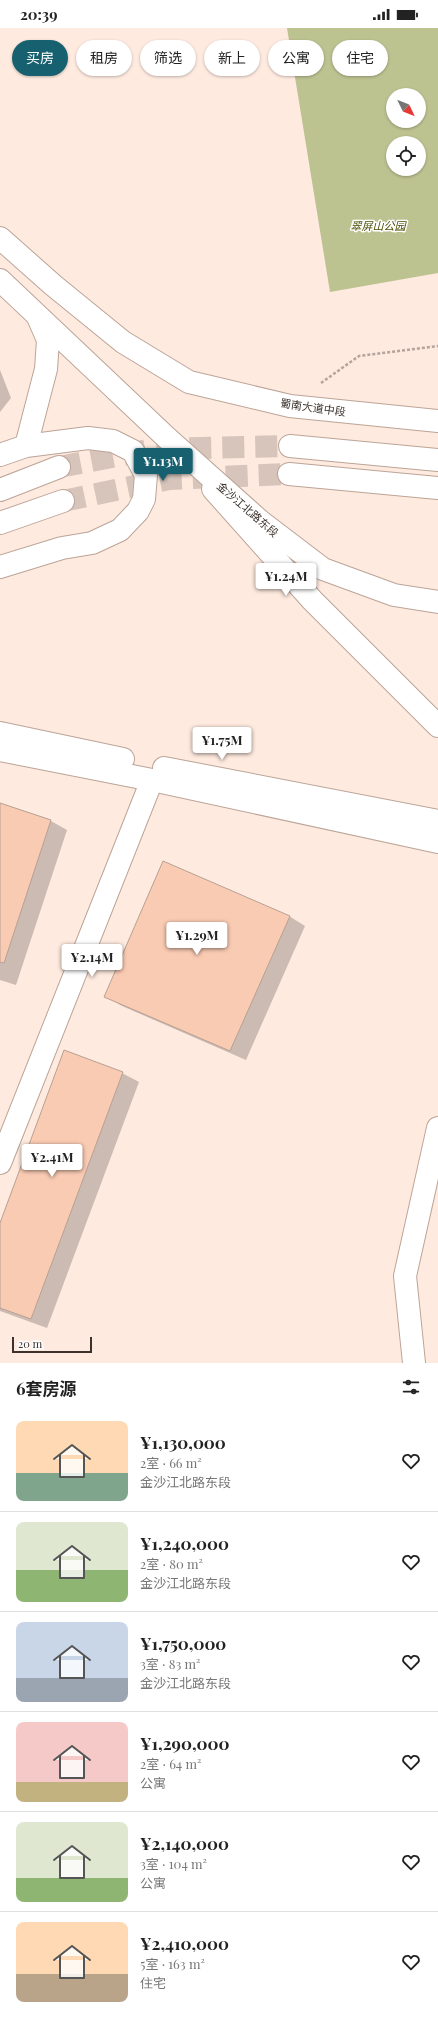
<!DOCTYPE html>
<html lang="zh">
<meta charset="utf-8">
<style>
:root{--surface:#fff;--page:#f6f6f6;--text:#222;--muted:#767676;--line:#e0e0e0;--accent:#17606f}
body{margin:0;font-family:"Playfair Display","Noto Sans SC",serif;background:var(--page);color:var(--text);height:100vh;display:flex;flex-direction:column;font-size:15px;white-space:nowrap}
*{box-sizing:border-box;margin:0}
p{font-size:13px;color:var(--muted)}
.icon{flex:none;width:22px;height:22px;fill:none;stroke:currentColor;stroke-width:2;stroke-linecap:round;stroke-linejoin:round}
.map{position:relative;height:1335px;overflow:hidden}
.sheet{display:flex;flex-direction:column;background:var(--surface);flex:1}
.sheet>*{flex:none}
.guide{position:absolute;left:12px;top:12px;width:414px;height:36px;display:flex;gap:8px}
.needle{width:26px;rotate:133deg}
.fabs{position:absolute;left:386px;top:60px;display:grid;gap:8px}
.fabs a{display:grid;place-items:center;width:40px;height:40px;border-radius:50%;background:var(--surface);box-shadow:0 1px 3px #0004;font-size:20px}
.scale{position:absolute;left:12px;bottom:10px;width:80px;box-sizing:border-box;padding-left:4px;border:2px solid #3b322c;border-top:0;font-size:11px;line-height:14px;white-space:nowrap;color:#3b322c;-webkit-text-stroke:3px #fff;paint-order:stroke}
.price{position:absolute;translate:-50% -34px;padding:0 9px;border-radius:4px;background:#fff;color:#222;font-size:13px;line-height:26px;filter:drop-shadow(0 1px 2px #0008)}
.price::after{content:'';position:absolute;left:50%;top:24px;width:12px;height:9px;margin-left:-6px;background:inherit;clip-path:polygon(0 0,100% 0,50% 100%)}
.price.on{background:var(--accent);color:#fff}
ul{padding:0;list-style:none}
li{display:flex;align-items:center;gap:12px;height:100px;padding:0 16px}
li+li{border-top:1px solid var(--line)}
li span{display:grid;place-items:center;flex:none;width:112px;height:80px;border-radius:8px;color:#555}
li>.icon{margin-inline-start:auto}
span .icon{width:48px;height:48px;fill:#fffc;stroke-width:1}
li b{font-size:17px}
h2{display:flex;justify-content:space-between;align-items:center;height:48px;padding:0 16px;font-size:17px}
.chip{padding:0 14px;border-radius:18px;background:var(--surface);box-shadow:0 1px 3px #0004;font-size:14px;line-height:36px}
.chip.on{background:var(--accent);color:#fff}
.status{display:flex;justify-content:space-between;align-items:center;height:28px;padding:0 20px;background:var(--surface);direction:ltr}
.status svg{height:11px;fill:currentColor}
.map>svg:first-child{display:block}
</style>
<div class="status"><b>20:39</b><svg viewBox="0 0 49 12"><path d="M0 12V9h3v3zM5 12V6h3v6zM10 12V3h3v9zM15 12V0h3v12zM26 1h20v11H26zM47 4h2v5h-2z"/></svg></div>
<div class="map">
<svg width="438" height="1335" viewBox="0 0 438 1335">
<rect width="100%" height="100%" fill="#feeadf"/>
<!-- green -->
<path fill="#bdc291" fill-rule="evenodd" d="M287 0H438V245L330 264ZM393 67H419V93H393ZM393 115H419V141H393Z"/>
<!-- shadow -->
<path fill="#0003" d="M0 342 11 370 0 384Z
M0 776 51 793 67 802 16 957 0 952Z
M289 888 305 898 246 1032 122 978 105 968Z
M122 1045 139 1054 47 1300 0 1283V1198Z"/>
<!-- building -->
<path fill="#facbb3" stroke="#b8a093" d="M0 775 51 792 4 935 0 934Z
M163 833 290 888 230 1023 104 969Z
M64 1022 123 1044 31 1291 0 1280V1195Z"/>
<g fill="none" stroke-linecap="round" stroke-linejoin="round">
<!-- major-tunnel -->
<path stroke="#d7c5bb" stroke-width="22" stroke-dasharray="22 11" stroke-linecap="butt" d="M59 439 154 421 290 418
M63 473 169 451 289 446"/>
<defs>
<path id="minor" d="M26 418 46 341 48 312 38 289
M0 427 26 418 88 410 113 413 133 423 146 447 144 471 138 483 120 502 92 515 62 520 0 539
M213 461 312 572 438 698
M0 705 123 731
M0 722 152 752 438 814
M164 740 438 793
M0 1135 152 752
M414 1335 405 1248 438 1100"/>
<path id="major" d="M290 418 438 432
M289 446 438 460
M0 462 59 439
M0 495 63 473"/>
<path id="highway" d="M0 210 53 257 123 314 189 354 290 378 438 393
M0 252 167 410 260 493 323 541 394 567 438 574"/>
</defs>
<!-- minor casing -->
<use href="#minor" stroke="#bca497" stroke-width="24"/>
<!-- major casing -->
<use href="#major" stroke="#bca497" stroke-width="24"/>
<!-- highway casing -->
<use href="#highway" stroke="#bca497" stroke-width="24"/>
<!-- path -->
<path stroke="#b4a49b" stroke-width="2.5" stroke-dasharray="3 2" stroke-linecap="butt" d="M321 355 359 328 438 318"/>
<!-- minor -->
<use href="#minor" stroke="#fff" stroke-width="22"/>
<!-- major -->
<use href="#major" stroke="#fff" stroke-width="22"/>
<!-- highway -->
<use href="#highway" stroke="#fff" stroke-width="22"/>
</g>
<g text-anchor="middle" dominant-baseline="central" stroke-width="3" stroke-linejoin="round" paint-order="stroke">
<!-- park labels -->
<g font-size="11" font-style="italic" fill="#4a4d04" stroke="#fff">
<text x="378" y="197">翠屏山公园</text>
</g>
<!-- street labels -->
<g font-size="11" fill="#3b322c" stroke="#fff">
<text transform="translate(313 379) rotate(8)">蜀南大道中段</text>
<text transform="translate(248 481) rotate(41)">金沙江北路东段</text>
</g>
</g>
</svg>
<div class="fabs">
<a><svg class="needle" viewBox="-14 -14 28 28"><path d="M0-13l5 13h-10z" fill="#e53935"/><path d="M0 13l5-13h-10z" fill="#767676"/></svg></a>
<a><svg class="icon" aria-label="locate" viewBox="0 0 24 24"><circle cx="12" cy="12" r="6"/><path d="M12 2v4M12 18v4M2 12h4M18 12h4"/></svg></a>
</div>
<div class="scale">20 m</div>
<b class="price on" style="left:163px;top:454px">¥1.13M</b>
<b class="price" style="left:286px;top:569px">¥1.24M</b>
<b class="price" style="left:222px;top:733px">¥1.75M</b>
<b class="price" style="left:197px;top:928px">¥1.29M</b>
<b class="price" style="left:92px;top:950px">¥2.14M</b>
<b class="price" style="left:52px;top:1150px">¥2.41M</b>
<div class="guide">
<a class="chip on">买房</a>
<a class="chip">租房</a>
<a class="chip">筛选</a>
<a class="chip">新上</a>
<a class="chip">公寓</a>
<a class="chip">住宅</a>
</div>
</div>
<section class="sheet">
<h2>6套房源<svg class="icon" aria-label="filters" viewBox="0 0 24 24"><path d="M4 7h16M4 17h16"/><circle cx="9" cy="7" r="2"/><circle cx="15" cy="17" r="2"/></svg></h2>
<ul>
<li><span style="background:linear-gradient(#ffd9b3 65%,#7fa58c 0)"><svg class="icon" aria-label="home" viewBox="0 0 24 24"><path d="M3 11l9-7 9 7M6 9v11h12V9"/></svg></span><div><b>¥1,130,000</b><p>2室 · 66 m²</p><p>金沙江北路东段</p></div><svg class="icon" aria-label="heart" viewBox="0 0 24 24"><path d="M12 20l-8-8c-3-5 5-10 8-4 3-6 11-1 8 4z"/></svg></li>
<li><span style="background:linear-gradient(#dfe7d0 60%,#8fb573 0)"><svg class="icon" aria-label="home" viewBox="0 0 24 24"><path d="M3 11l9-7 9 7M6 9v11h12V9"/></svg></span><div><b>¥1,240,000</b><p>2室 · 80 m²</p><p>金沙江北路东段</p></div><svg class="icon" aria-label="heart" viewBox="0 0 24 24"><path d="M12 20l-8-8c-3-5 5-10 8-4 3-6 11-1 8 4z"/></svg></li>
<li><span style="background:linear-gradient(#c9d6e8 70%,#9aa5b1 0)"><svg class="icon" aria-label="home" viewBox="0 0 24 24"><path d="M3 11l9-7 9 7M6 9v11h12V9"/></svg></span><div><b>¥1,750,000</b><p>3室 · 83 m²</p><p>金沙江北路东段</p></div><svg class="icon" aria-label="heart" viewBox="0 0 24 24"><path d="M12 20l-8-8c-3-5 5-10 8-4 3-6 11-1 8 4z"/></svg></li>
<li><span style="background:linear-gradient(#f6c9c9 75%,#c2b280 0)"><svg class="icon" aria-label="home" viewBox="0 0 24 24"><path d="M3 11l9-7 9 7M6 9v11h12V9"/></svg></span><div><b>¥1,290,000</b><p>2室 · 64 m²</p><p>公寓</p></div><svg class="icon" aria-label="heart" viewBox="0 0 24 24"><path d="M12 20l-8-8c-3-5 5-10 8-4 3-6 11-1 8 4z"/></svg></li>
<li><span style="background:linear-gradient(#dfe7d0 70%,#8fb573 0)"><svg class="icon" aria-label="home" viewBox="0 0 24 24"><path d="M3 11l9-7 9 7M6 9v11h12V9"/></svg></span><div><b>¥2,140,000</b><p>3室 · 104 m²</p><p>公寓</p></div><svg class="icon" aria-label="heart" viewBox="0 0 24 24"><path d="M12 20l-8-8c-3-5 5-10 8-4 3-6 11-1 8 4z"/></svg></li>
<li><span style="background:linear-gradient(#ffd9b3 65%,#b9a48a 0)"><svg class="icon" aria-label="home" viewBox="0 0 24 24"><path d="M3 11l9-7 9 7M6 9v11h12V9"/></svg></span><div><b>¥2,410,000</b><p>5室 · 163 m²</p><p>住宅</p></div><svg class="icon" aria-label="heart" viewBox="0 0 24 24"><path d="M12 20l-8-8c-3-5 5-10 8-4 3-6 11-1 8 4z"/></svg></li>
</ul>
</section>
